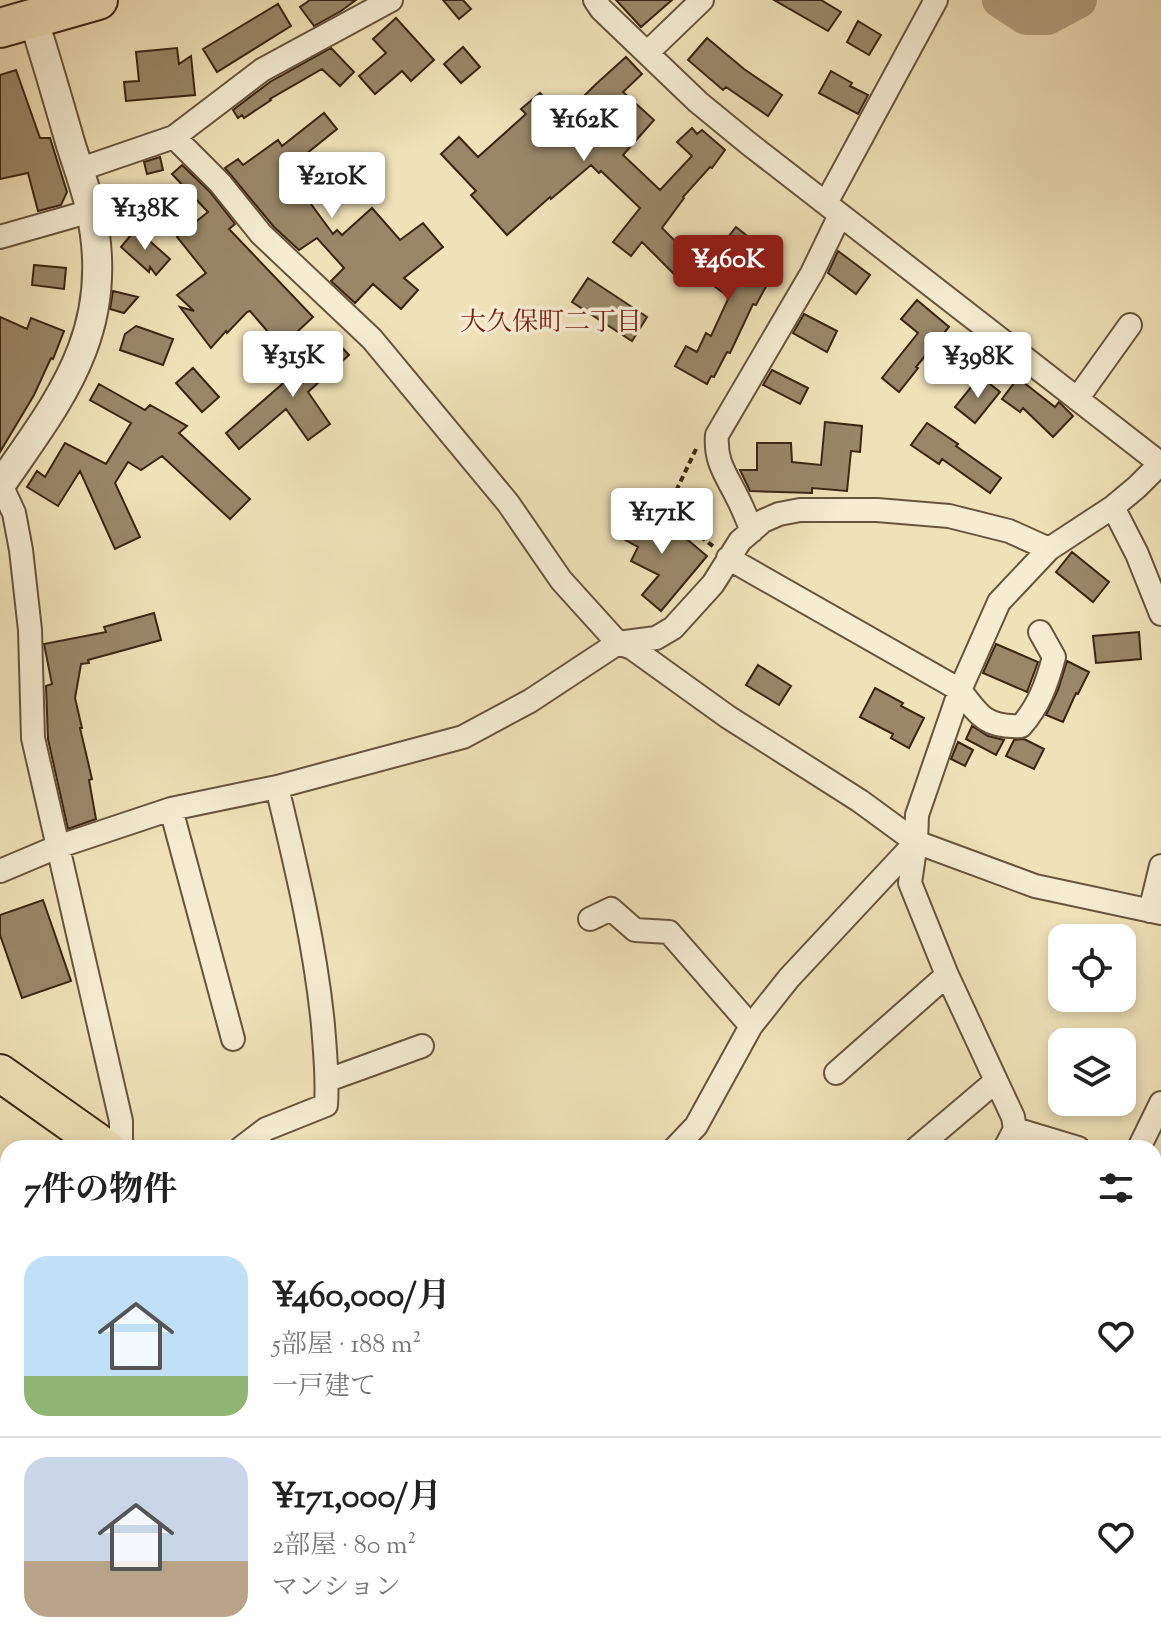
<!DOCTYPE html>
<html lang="ja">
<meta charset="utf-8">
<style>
:root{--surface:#fff;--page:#f2f2f2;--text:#222;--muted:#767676;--line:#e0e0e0;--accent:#8f2418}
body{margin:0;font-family:"Sorts Mill Goudy","Noto Serif JP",serif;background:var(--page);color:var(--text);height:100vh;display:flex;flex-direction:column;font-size:30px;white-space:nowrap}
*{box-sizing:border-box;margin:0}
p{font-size:26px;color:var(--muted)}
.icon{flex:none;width:44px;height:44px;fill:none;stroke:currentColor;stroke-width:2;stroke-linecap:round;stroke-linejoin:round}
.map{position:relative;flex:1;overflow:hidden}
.side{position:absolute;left:0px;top:1140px;width:1162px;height:512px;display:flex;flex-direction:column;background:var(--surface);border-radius:24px 24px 0 0;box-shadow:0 4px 12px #0003}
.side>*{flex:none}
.fabs{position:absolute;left:1048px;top:924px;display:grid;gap:16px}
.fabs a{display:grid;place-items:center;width:88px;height:88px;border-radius:16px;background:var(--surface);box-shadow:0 4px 12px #0003;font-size:40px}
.price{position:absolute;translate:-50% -68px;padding:0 18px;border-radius:8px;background:#fff;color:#222;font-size:26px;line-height:52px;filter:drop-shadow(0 2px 4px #0008)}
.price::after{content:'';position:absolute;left:50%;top:48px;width:24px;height:18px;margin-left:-12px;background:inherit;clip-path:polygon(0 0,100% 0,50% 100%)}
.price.active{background:var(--accent);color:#fff}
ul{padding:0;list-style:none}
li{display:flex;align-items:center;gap:24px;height:200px;padding:0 24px}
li+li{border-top:2px solid var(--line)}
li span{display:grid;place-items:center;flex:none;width:224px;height:160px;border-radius:24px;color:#555}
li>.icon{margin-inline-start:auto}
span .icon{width:96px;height:96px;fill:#fffc;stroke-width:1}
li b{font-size:34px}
h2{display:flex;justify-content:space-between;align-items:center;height:96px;padding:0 24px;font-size:34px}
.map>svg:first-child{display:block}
</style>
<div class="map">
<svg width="1161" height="1652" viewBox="0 0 1161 1652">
<rect width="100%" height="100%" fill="#efe1b8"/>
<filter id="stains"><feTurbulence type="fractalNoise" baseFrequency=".0025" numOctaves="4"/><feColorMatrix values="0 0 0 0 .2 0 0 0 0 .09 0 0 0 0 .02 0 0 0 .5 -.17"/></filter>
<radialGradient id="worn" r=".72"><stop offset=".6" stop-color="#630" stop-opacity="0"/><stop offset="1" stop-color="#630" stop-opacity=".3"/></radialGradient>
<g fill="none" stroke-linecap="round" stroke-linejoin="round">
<!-- river -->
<path stroke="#b2a180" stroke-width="36" d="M1000 0 1026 17H1047L1079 0"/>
</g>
<!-- building -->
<path fill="#998768" stroke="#3b2512" stroke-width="2" d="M310 0H356L341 11 314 26 300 7Z
M443 0H463L471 9 459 19Z
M616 0H672L641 27Z
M774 0H821L841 12 828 31Z
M278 4 291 26 217 72 203 49Z
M396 18 434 60 411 81 402 71 375 94 359 76 386 53 373 39Z
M858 21 881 35 869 55 847 42Z
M707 38 744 69 782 95 768 116 726 87 723 90 688 60Z
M463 47 480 67 461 83 444 64Z
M177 48 179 64 191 56 195 95 126 101 124 82 139 81 136 52Z
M331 48 354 72 340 86 322 69 270 99 271 100 244 118 242 115 238 118 233 110 270 82Z
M626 57 642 74 623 92 654 120 623 155 660 190 692 156 677 142 692 128 697 134 702 130 725 150 712 168 710 167 683 197 684 198 662 228 691 257 674 274 642 242 631 256 613 242 640 208 601 171 599 173 591 165 551 199 550 197 507 235 471 195 476 191 441 154 459 137 478 157 526 114 521 109 540 93 562 118 595 85Z
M16 70 40 138H50L67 192 61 205 38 211 28 173 0 179V75Z
M831 71 852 83 850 86 868 95 858 114 819 93Z
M324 113 337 129 306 154 323 181 303 193 333 234 337 230 342 235 372 208 400 240 423 223 443 247 404 278 418 290 401 309 373 284 355 303 331 281 344 268 317 238 299 250 274 227 225 168 238 159 243 165 278 140 282 146Z
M160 157 163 170 147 174 144 162Z
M182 165 210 192 235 224 229 229 313 317 281 347 250 311 247 312 227 333 226 331 211 348 180 307 194 311 177 295 206 273 177 237 208 212 172 174Z
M736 227 751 239 742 250 776 268 756 305 753 304 730 353 727 352 714 377 711 376 707 384 675 366 686 346 697 352 706 333 711 336 729 297 699 275Z
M136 229 170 259 156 275 150 267 149 272 121 247Z
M838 251 870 275 856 294 828 273Z
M34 265 66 268 64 289 32 285Z
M588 278 647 317 632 341 572 302Z
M113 291 138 297 124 313 110 309Z
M917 300 949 327 916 367 918 368 899 392 882 378 918 333 901 319Z
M804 314 837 331 827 352 793 333Z
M0 317 27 329 31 318 64 331 53 359 51 358 34 395 0 452Z
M136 326 173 339 163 365 120 350 125 334Z
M334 339 349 355 308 392 330 424 308 440 286 409 239 449 226 433Z
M193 368 219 397 202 412 176 383Z
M772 370 808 388 800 404 763 385Z
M980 376 1000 392 975 423 955 407Z
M1018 378 1055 407 1059 402 1073 416 1053 437 1023 408 1020 412 1002 399Z
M99 384 145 410 150 405 187 426 179 433 250 499 230 519 162 456 141 470 128 462 115 483 140 537 115 549 80 471 58 506 27 487 37 471 45 477 65 443 106 464 131 423 90 400Z
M825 422 862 426 860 452 851 451 847 491 812 488V493L750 491 740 470H757V443H791L792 462 821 465Z
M927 423 958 444 956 446 1001 478 990 493 942 459 939 464 911 445Z
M653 513 672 522 670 525 707 556 661 611 642 595 659 575 631 561 638 547 620 537 631 515 648 524Z
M1072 552 1109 582 1093 602 1056 572Z
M154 613 161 640 88 660 89 663 81 664 75 698 82 728H80L92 779 89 780 96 819 68 829 48 739 46 686 52 684 44 644 106 632 104 627Z
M1139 632 1141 659 1096 663 1093 636Z
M996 644 1038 662 1027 692 983 673Z
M1067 661 1089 672 1078 694 1076 693 1063 722 1046 715 1058 690Z
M758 665 791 686 779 705 746 685Z
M875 688 903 703 901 706 924 718 909 748 891 738 893 734 860 717Z
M972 726 988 736 1004 740 996 755 966 739Z
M1024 739 1044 749 1034 769 1006 756 1014 740Z
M958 742 973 750 965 766 951 759Z
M43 900 71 981 22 998 0 935V915Z"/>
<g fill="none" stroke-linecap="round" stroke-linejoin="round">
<defs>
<path id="minor" d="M595 0 601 9 698 102 748 143 1161 464
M647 53 702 0
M174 137 220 183 261 234 372 339 508 503 561 580 618 643 632 648 728 717 860 801 916 842 1035 886 1161 913
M78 170 174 137 262 70 391 0
M826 203 936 0
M0 237 91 211
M1077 399 1130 325
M1 485 14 513 21 550 30 630 33 738 121 1121V1140L123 1148
M1113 507 1137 554 1161 614
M752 531C747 519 742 506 736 495 725 473 715 461 717 435L812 273 840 215
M728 558 960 690C979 716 987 728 1021 726 1039 706 1047 683 1054 657L1040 632
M171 809 233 1039
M916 842 910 883 947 975 1013 1117 1015 1129 1005 1148
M0 871 57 847 171 809 277 787 463 737 530 701 618 643 656 638 673 628 713 584 740 541 763 521 779 514 800 510H877L949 516 1009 531 1049 549
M1150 911 1161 866
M590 919 611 909 635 930 669 932 751 1026
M836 1073 947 975
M328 1080 422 1046
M1015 1129 1078 1148
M241 1148 266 1129 326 1105C328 1078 325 1052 323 1025 315 944 296 866 277 787
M675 1148 696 1126 751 1026 789 978 916 842 917 815 960 690 999 602 1049 549 1113 507 1137 487 1161 463
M917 1148 996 1081
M1139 1148 1161 1103
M1154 1177 1161 1182
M0 1371 8 1385
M0 1497 8 1496
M1124 1644 1126 1652
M247 1652 248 1644
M932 1652 935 1644"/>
<path id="tertiary" d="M0 486C29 443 63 400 82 350 99 306 101 258 91 212 86 188 77 165 70 142 58 100 46 59 33 18"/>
<path id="primary" d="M0 1073 106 1148
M810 1644 822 1652"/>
<path id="trunk" d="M0 28 98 0"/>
</defs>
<!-- minor casing -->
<use href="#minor" stroke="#68543c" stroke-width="26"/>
<!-- tertiary casing -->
<use href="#tertiary" stroke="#68543c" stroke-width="32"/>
<!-- primary casing -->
<use href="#primary" stroke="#3b2512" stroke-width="40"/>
<!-- trunk casing -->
<use href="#trunk" stroke="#3b2512" stroke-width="42"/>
<!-- path -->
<path stroke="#3b2512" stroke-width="4" stroke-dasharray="6 4" stroke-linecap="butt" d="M696 449 667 510 714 547"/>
<!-- minor -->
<use href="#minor" stroke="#f5ecd1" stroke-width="22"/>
<!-- tertiary -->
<use href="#tertiary" stroke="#f5ecd1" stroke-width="28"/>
<!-- primary -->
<use href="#primary" stroke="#efe1b8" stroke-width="36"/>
<!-- trunk -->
<use href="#trunk" stroke="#efe1b8" stroke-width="38"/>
</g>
<g text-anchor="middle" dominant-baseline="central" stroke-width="7" stroke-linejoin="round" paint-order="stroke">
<!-- neighbourhood labels -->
<g font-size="26" fill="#7a1f14" stroke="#f5ecd1">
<text x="551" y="323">大久保町二丁目</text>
</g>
</g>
<rect width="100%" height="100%" filter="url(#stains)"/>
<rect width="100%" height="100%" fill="url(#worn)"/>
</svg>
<div class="fabs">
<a><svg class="icon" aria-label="locate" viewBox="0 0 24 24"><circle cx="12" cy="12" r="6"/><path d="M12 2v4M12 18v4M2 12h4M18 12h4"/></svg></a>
<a><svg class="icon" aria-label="layers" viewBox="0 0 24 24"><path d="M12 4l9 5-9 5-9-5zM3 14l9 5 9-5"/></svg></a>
</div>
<b class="price" style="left:584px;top:163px">¥162K</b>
<b class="price" style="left:332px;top:220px">¥210K</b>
<b class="price" style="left:145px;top:252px">¥138K</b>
<b class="price active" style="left:728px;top:303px">¥460K</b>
<b class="price" style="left:293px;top:399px">¥315K</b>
<b class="price" style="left:978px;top:400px">¥398K</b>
<b class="price" style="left:662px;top:556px">¥171K</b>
<section class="side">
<h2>7件の物件<svg class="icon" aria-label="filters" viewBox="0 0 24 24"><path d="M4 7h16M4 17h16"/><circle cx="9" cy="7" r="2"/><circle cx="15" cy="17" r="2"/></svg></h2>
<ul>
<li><span style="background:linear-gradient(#bfe0f5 75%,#8fb573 0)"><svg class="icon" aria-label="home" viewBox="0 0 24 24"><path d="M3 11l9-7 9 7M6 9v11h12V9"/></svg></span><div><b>¥460,000/月</b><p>5部屋 · 188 m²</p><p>一戸建て</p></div><svg class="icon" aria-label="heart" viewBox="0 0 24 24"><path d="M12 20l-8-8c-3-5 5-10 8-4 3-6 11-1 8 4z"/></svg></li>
<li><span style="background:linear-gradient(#c9d6e8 65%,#b9a48a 0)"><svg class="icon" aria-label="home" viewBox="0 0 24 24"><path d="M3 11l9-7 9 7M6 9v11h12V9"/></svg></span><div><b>¥171,000/月</b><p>2部屋 · 80 m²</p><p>マンション</p></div><svg class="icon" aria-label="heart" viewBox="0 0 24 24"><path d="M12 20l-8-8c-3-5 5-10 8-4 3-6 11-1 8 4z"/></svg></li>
</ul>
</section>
</div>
